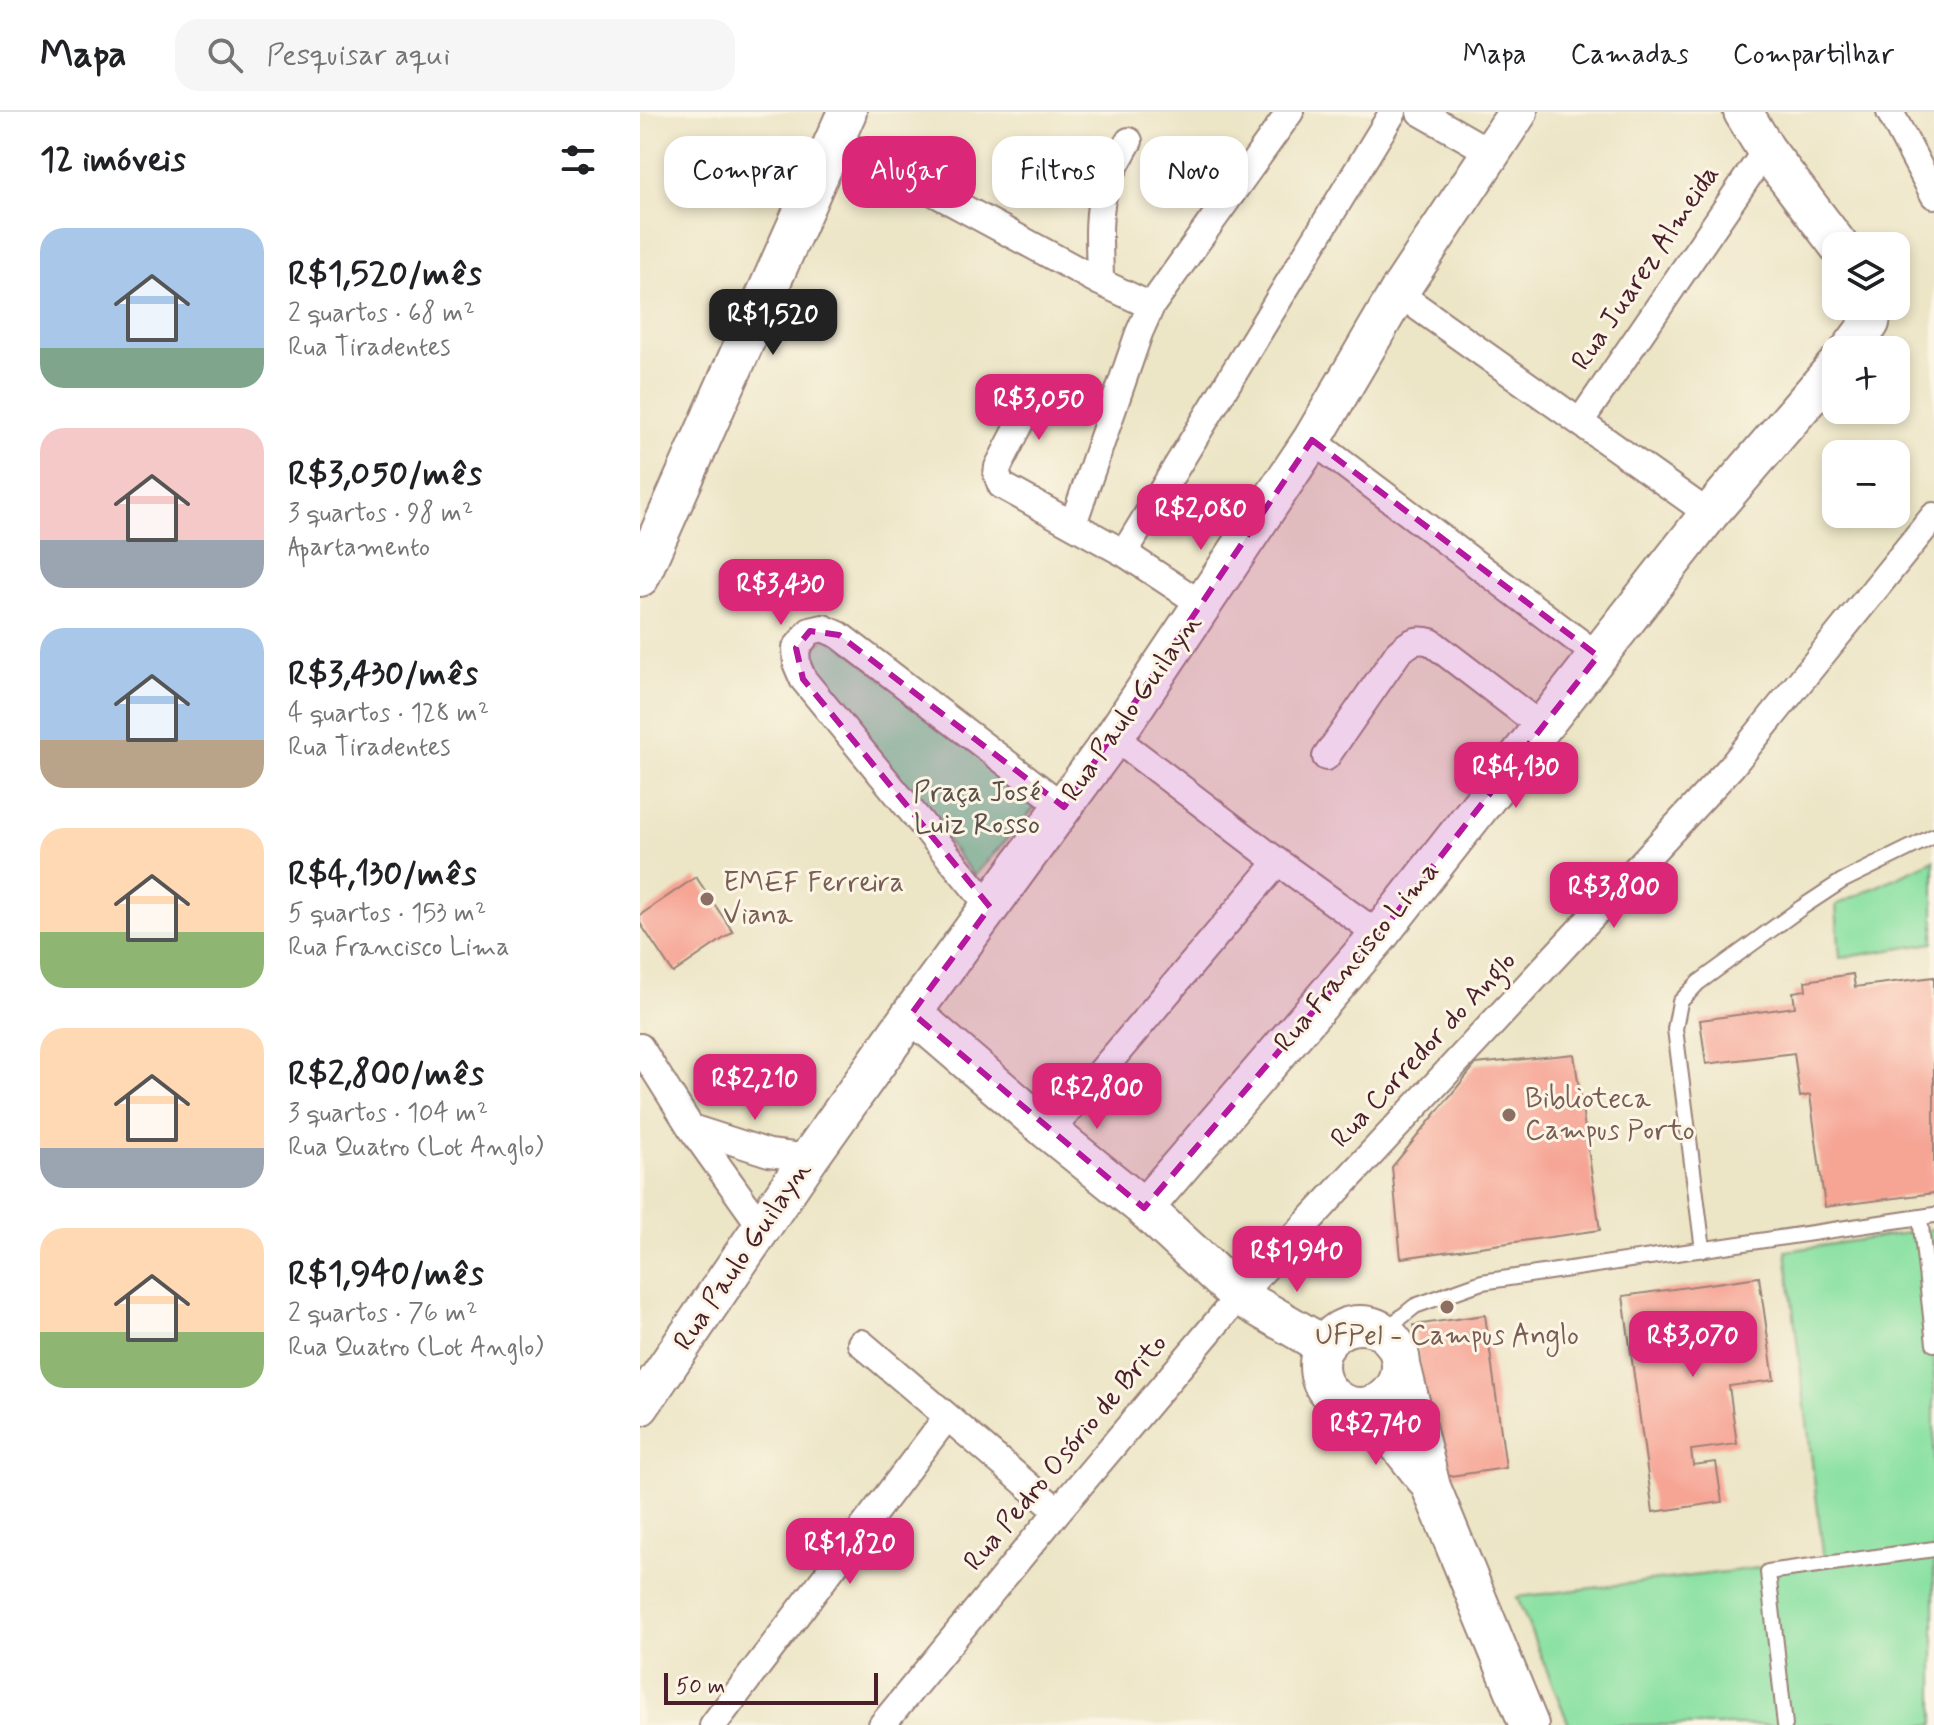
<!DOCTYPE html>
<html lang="pt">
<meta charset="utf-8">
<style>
:root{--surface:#fff;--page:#f6f6f6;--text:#202124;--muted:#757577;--line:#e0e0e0;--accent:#db2777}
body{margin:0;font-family:Mynerve,sans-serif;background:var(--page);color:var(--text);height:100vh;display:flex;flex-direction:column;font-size:30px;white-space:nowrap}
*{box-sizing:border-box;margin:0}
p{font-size:26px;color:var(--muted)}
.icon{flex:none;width:44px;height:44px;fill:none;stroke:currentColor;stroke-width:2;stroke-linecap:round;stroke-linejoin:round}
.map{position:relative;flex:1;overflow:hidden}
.details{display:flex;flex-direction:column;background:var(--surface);width:640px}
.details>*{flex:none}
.banner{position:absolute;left:24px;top:24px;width:760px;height:72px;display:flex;gap:16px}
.tools{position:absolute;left:1182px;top:120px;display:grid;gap:16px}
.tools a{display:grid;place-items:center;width:88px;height:88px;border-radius:16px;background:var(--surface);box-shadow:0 4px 12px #0003;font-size:40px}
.scale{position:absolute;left:24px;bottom:20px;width:214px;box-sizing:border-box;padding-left:8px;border:4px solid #4a1f2b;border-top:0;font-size:22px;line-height:28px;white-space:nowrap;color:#4a1f2b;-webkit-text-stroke:6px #fcf5e5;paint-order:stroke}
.price{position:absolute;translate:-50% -68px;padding:0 18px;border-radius:16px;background:var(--accent);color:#fff;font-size:26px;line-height:52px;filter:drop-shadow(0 2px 4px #0008)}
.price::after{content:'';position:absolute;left:50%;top:48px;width:24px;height:18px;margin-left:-12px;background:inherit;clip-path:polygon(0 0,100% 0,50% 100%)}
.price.current{background:#222;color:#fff}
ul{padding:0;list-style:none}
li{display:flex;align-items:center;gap:24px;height:200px;padding:0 40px}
li span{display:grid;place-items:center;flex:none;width:224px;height:160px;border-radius:24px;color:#555}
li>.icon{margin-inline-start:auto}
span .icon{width:96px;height:96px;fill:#fffc;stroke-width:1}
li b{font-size:34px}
h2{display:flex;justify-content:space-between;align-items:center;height:96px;padding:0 40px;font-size:34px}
.pill{padding:0 28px;border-radius:24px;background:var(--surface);box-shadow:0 4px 12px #0003;font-size:28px;line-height:72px}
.pill.current{background:var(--accent);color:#fff}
header{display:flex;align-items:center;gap:48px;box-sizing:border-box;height:112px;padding:0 40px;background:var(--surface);border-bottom:2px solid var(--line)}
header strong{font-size:38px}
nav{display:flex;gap:44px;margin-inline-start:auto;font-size:28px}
.search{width:560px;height:72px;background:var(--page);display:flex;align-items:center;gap:20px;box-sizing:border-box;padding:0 28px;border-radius:24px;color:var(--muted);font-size:30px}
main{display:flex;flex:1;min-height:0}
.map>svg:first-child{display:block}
</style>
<header>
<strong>Mapa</strong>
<div class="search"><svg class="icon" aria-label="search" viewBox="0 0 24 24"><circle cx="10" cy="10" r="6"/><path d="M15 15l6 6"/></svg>Pesquisar aqui</div>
<nav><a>Mapa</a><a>Camadas</a><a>Compartilhar</a></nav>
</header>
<main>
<section class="details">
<h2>12 imóveis<svg class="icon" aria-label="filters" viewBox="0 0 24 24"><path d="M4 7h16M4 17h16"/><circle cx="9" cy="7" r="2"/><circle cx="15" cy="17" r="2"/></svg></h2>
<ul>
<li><span style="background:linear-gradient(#a9c7e8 75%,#7fa58c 0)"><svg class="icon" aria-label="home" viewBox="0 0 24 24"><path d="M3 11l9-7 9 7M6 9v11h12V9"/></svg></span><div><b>R$1,520/mês</b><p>2 quartos · 68 m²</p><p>Rua Tiradentes</p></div></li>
<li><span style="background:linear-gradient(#f6c9c9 70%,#9aa5b1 0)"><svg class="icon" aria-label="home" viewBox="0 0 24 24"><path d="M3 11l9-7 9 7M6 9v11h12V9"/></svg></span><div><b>R$3,050/mês</b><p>3 quartos · 98 m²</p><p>Apartamento</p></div></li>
<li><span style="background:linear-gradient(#a9c7e8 70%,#b9a48a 0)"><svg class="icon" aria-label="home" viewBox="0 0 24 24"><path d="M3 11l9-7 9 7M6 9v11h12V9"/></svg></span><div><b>R$3,430/mês</b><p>4 quartos · 128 m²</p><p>Rua Tiradentes</p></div></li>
<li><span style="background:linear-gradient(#ffd9b3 65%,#8fb573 0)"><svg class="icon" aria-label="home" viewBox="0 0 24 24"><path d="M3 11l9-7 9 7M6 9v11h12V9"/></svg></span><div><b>R$4,130/mês</b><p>5 quartos · 153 m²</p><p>Rua Francisco Lima</p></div></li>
<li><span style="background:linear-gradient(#ffd9b3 75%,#9aa5b1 0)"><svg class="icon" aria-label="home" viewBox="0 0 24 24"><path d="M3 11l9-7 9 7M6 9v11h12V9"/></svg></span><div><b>R$2,800/mês</b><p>3 quartos · 104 m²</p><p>Rua Quatro (Lot Anglo)</p></div></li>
<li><span style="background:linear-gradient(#ffd9b3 65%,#8fb573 0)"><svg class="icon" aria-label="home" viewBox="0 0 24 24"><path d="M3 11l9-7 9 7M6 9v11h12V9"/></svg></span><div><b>R$1,940/mês</b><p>2 quartos · 76 m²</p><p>Rua Quatro (Lot Anglo)</p></div></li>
</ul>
</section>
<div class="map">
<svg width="1294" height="1613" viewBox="0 0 1294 1613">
<rect width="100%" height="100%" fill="#fcf5e5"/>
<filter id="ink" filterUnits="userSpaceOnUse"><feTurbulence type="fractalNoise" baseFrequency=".0125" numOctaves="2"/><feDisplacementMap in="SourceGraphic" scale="16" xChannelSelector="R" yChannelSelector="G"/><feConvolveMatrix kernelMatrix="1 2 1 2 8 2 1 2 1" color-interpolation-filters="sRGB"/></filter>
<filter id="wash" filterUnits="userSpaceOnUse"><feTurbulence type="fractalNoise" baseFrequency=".006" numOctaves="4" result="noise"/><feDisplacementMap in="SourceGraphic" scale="32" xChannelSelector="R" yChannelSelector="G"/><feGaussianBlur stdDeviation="1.8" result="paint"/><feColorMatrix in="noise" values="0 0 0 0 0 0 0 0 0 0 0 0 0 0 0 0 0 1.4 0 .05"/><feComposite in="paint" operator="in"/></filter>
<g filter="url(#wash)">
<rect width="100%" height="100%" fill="#ece5c6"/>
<!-- green -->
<path fill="#8be1a3" stroke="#6a8067" stroke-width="2" d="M184 526 203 535 398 692 334 764 174 559 172 540Z
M1294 748V831L1200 846 1196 793Z
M1294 1117V1613H929L877 1485 1184 1448 1146 1139Z"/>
<g id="blocks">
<!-- building -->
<path fill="#f6a494" d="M56 765 93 820 33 861 0 811V803Z
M1213 862 1215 875 1294 865V1081L1185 1095 1170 983 1160 985 1154 941 1066 952 1060 908 1155 895 1153 880 1166 878 1165 869Z
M934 942 960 1118 761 1146 752 1055 836 952Z
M1119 1165 1134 1268 1089 1274 1097 1332 1051 1338 1053 1353 1076 1350 1082 1390 1013 1400 983 1184Z
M845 1203 866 1356 796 1366 774 1213Z"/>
</g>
</g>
<g filter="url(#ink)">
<use href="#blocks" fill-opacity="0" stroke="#9b8278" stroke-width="2"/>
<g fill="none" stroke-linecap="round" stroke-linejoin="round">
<defs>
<path id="lane" d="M1280 1105 1294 1232
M1063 1138 1035 917 1040 890 1058 871 1161 796 1202 769 1294 724
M743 1220 775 1194 842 1170 1294 1103
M1145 1613 1128 1460 1294 1437"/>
<path id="street" d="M780 0 850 40
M1250 0 1294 83
M195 27 460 170 511 194
M460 170C460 143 456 106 464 80 469 62 480 45 489 29
M758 181 1069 402
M393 287 358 355 357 362 361 373 484 441 563 493
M940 310 1126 38
M672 328 958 544
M433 412 499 221 511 194 650 0
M484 441 753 0
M474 625 638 750 739 823
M686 645 758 541C770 530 775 526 791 530L902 615
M350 795 163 567 157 553 156 536 170 519 183 516 199 523 424 695
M0 935 51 1016 123 1117
M51 1016 129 1041 169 1046
M410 1020 638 750
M221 1231 418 1399
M73 1613 307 1305
M242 1613 418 1399 599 1184 1091 655 1294 404"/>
<path id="secondary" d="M1103 0 1126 38 1199 134
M1210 238 1230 211 1233 194
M0 465 207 0
M272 901 410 1020 504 1096 599 1184 685 1234
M504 1096 739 823 1069 402 1196 254
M679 1254a41 41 0 1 1 82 0a41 41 0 1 1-82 0Z
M761 1253 791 1375 889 1613
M0 1294 169 1046 272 901 474 625 672 328 758 181 878 0
M724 1295 743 1313 785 1366"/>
</defs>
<!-- lane casing -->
<use href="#lane" stroke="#9b8278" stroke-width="18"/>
<!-- street casing -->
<use href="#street" stroke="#9b8278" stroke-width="30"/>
<!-- secondary casing -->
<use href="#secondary" stroke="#9b8278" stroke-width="42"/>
<!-- lane -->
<use href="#lane" stroke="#fff" stroke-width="14"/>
<!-- street -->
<use href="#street" stroke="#fff" stroke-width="26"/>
<!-- secondary -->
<use href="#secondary" stroke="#fff" stroke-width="38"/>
</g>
</g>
<!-- marked area -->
<path fill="#b5179e" fill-opacity="0.2" stroke="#b5179e" stroke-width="6" stroke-dasharray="16 10" stroke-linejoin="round" d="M672 328 958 544 739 823 504 1096 272 901 350 795 163 567 156 536 170 519 199 523 424 695Z"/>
<!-- markers -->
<g fill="#8d6e63" stroke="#fcf5e5" stroke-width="3">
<circle cx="67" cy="787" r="8"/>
<circle cx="869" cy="1003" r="8"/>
<circle cx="807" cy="1195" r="8"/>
</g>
<g text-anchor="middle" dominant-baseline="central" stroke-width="6" stroke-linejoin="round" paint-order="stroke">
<!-- street labels -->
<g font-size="28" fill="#4a1f2b" stroke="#fcf5e5">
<text transform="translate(1006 156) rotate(-56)">Rua Juarez Almeida</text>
<text transform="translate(492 596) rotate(-55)">Rua Paulo Guilayn</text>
<text transform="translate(717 845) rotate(-50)">Rua Francisco Lima</text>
<text transform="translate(784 938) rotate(-47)">Rua Corredor do Anglo</text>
<text transform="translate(103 1144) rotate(-56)">Rua Paulo Guilayn</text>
<text transform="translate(426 1341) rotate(-50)">Rua Pedro Osório de Brito</text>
</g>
<!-- park labels -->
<g font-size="28" fill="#5a5049" stroke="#fcf5e5">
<text x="337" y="681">Praça José<tspan x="337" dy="32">Luiz Rosso</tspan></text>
</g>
<!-- education labels -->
<g font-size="28" fill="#785e54" stroke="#fcf5e5" text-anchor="start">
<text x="83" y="771">EMEF Ferreira<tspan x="83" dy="32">Viana</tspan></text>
<text x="885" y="987">Biblioteca<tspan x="885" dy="32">Campus Porto</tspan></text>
<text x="807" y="1224" text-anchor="middle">UFPel - Campus Anglo</text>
</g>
</g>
</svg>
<div class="tools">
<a><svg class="icon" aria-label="layers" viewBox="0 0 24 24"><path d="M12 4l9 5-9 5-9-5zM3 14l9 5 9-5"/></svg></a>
<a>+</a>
<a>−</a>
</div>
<div class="scale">50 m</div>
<b class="price current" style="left:133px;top:245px">R$1,520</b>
<b class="price" style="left:399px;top:330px">R$3,050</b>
<b class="price" style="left:561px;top:440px">R$2,080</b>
<b class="price" style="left:141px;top:515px">R$3,430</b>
<b class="price" style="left:876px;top:698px">R$4,130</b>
<b class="price" style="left:974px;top:818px">R$3,800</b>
<b class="price" style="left:115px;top:1010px">R$2,210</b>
<b class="price" style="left:457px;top:1019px">R$2,800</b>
<b class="price" style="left:657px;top:1182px">R$1,940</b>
<b class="price" style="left:1053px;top:1267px">R$3,070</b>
<b class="price" style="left:736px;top:1355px">R$2,740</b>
<b class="price" style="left:210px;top:1474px">R$1,820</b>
<div class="banner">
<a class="pill">Comprar</a>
<a class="pill current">Alugar</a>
<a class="pill">Filtros</a>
<a class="pill">Novo</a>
</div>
</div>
</main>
